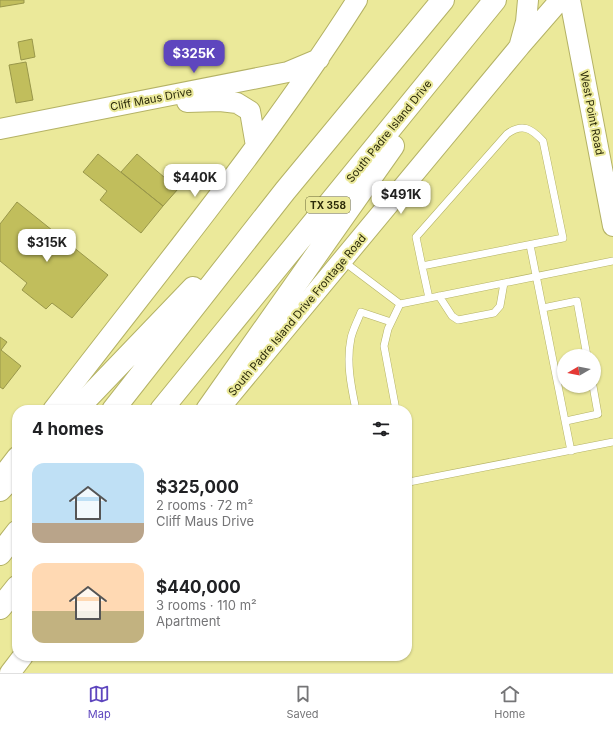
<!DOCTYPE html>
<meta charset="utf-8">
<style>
:root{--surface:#fff;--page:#f2f2f2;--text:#202124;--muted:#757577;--line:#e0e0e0;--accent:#5e46be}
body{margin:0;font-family:Inter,sans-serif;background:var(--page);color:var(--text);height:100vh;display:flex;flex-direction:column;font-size:15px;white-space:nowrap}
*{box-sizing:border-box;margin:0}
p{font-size:13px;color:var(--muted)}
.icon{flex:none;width:22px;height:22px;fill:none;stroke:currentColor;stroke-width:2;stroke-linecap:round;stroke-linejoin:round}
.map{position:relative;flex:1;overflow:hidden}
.sheet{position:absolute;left:12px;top:405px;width:400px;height:256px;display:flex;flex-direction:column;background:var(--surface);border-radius:16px;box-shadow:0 1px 3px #0004}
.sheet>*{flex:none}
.needle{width:26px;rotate:260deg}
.buttons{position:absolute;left:557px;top:349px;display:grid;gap:8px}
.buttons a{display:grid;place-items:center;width:44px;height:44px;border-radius:50%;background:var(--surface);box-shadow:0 1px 3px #0004;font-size:20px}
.price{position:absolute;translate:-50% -34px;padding:0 9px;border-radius:8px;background:#fff;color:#222;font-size:13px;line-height:26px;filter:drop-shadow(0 1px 2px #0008)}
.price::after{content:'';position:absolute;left:50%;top:24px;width:12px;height:9px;margin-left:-6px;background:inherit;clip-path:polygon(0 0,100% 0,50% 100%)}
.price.on{background:var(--accent);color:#fff}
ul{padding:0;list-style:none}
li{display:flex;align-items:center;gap:12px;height:100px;padding:0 20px}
li span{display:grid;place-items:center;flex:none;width:112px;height:80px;border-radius:12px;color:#555}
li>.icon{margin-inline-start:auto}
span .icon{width:48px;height:48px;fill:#fffc;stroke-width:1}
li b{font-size:17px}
h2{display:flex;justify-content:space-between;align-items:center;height:48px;padding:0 20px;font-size:17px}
.dock{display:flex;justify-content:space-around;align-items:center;height:56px;border-top:1px solid var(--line);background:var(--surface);font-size:11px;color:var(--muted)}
.dock a{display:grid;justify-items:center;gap:2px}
.dock .on{color:var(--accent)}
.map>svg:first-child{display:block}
</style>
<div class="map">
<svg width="613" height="673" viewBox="0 0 613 673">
<rect width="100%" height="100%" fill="#ebe99a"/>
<!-- building -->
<path fill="#c1be5c" stroke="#99974a" d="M0 0H24V3L0 7Z
M32 39 35 57 21 60 18 42Z
M26 62 33 100 16 103 9 65Z
M98 154 163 206 141 233 100 200 107 191 83 172Z
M137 154 178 189 163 206 121 172Z
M17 202 108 275 72 318 52 303 46 309 22 290 27 283 0 261V224Z
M0 337 7 342 1 350 21 366 3 389 0 387Z"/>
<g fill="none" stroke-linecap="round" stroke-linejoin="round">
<defs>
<path id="lane" d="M530 245 571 451
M343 261 400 304 613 261
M422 266 416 237 507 134C522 123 531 128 543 141L563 238 422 266 429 298
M439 296 452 316 458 320 494 313 500 306 504 283
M543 308 577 301 587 356
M356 410C351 386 346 362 351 338 353 329 358 320 361 312L391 322
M396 410 384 346 388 329 400 304
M566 421 598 414 593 386
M407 470 409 482 613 442"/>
<path id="secondary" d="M570 0 613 226
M520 44 526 22 528 0
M187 102 220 101 237 103 250 111 256 146
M0 129 288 72 319 59
M53 410C156 275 266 143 357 0
M218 410 520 46 560 0
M0 479 17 457
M10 673 23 656"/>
<path id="highway" d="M76 410 193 288
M113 410 285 191 443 0
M161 410 495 0
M207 410 393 146
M0 490 17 472
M0 554 17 532
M0 608 17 587"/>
</defs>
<!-- lane casing -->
<use href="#lane" stroke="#b4b265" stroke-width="8"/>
<!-- secondary casing -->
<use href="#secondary" stroke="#b4b265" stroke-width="22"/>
<!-- highway casing -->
<use href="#highway" stroke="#b4b265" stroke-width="24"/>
<!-- lane -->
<use href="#lane" stroke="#fff" stroke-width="7"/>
<!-- secondary -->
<use href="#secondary" stroke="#fff" stroke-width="20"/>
<!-- highway -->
<use href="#highway" stroke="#fff" stroke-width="22"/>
</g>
<g text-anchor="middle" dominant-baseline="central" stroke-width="4" stroke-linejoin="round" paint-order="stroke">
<!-- shield labels -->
<rect fill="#ebe99a" stroke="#656334" stroke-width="1" x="306" y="197" width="44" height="16" rx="3"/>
<g font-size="10" font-weight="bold" fill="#2b2a09">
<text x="328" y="205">TX 358</text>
</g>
<!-- street labels -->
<g font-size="11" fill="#2b2a09" stroke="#ebe99a">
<text transform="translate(151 99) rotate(-11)">Cliff Maus Drive</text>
<text transform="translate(592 113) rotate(79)">West Point Road</text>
<text transform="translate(389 131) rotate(-51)">South Padre Island Drive</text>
<text transform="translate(297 315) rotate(-50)">South Padre Island Drive Frontage Road</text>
</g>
</g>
</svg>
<div class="buttons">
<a><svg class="needle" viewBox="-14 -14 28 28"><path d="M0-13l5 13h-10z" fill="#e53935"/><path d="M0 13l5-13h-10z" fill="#757577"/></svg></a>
</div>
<b class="price on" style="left:194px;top:74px">$325K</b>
<b class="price" style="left:195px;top:198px">$440K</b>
<b class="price" style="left:401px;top:215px">$491K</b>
<b class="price" style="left:47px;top:263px">$315K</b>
<section class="sheet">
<h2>4 homes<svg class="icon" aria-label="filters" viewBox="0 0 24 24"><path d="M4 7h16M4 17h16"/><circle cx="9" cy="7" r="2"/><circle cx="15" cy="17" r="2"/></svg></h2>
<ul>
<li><span style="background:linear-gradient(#bfe0f5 75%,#b9a48a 0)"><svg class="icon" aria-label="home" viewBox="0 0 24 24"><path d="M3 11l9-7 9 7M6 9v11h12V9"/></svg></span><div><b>$325,000</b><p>2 rooms · 72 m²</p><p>Cliff Maus Drive</p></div></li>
<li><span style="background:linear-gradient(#ffd9b3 60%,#c2b280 0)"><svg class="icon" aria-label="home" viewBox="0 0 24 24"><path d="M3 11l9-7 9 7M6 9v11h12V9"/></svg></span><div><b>$440,000</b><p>3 rooms · 110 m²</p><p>Apartment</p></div></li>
</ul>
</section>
</div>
<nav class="dock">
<a class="on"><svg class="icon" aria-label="map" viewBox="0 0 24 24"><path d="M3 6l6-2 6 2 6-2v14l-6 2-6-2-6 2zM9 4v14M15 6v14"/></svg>Map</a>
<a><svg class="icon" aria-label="saved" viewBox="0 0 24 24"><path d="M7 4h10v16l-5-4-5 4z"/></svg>Saved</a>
<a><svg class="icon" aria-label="home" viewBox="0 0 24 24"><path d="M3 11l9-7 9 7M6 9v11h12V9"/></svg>Home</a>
</nav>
